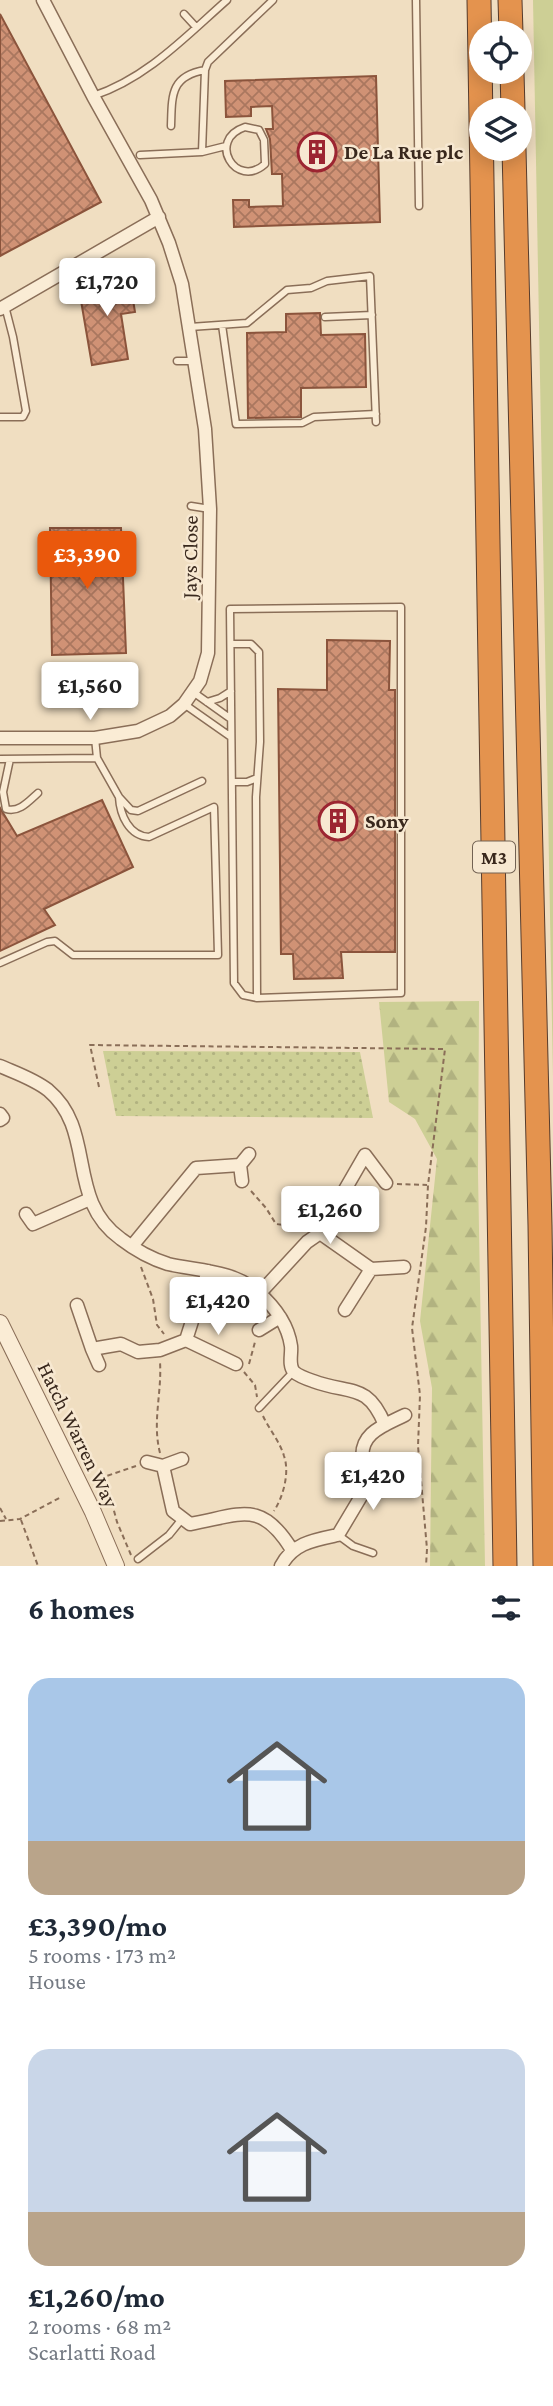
<!DOCTYPE html>
<meta charset="utf-8">
<style>
:root{--surface:#fff;--page:#f6f6f7;--text:#1f2937;--muted:#747a83;--accent:#ea580c}
body{margin:0;font-family:"Crimson Pro",serif;background:var(--page);color:var(--text);height:100vh;display:flex;flex-direction:column;font-size:26px;white-space:nowrap}
*{box-sizing:border-box;margin:0}
p{font-size:23px;color:var(--muted)}
.icon{flex:none;width:38px;height:38px;fill:none;stroke:currentColor;stroke-width:2;stroke-linecap:round;stroke-linejoin:round}
.map{position:relative;height:1566px;overflow:hidden}
.details{display:flex;flex-direction:column;background:var(--surface);flex:1}
.details>*{flex:none}
.tools{position:absolute;left:469px;top:21px;display:grid;gap:14px}
.tools a{display:grid;place-items:center;width:63px;height:63px;border-radius:50%;background:var(--surface);box-shadow:0 4px 18px #0003;font-size:35px}
.price{position:absolute;translate:-50% -60px;padding:0 16px;border-radius:7px;background:#fff;color:#222;font-size:23px;line-height:46px;filter:drop-shadow(0 2px 4px #0008)}
.price::after{content:'';position:absolute;left:50%;top:42px;width:21px;height:16px;margin-left:-10px;background:inherit;clip-path:polygon(0 0,100% 0,50% 100%)}
.price.selected{background:var(--accent);color:#fff}
ul{padding:0;list-style:none}
li{display:grid;align-content:center;gap:14px;height:371px;padding:0 28px}
li span{display:grid;place-items:center;height:217px;border-radius:21px;color:#555}
li>.icon{margin-inline-start:auto}
span .icon{width:126px;height:126px;fill:#fffc;stroke-width:1}
li b{font-size:30px}
h2{display:flex;justify-content:space-between;align-items:center;height:84px;padding:0 28px;font-size:30px}
.map>svg:first-child{display:block}
</style>
<div class="map">
<svg width="553" height="1566" viewBox="0 0 553 1566">
<defs>
<pattern id="forest-firs" width="22" height="20" patternUnits="userSpaceOnUse" patternTransform="scale(1.75)"><rect width="22" height="20" fill="#cdcf95"/><path d="M5 1l3.5 6h-7zM16 11l3.5 6h-7z" fill="#b1b280"/></pattern>
<pattern id="garden-dots" width="8" height="8" patternUnits="userSpaceOnUse" patternTransform="scale(1.75)"><rect width="8" height="8" fill="#cdcf95"/><path d="M2 2h.1M6 6h.1" fill="none" stroke="#b1b280" stroke-width="1.8" stroke-linecap="round"/></pattern>
<pattern id="building-cross-hatch" width="8" height="8" patternUnits="userSpaceOnUse" patternTransform="scale(1.75)"><rect width="8" height="8" fill="#d09275"/><path d="M0 0l8 8M0 8l8-8" fill="none" stroke="#aa775f"/></pattern>
</defs>
<rect width="100%" height="100%" fill="#f0dec1"/>
<!-- grass -->
<path fill="#cdcf95" d="M533 0H553V1077Z"/>
<!-- forest -->
<path fill="url(#forest-firs)" d="M479 1001 478 1173 485 1566H430L432 1388 420 1321 437 1159 415 1119 389 1102 379 1002Z"/>
<!-- garden -->
<path fill="url(#garden-dots)" d="M103 1051 360 1052 373 1118 116 1116Z"/>
<!-- building -->
<path fill="url(#building-cross-hatch)" stroke="#8b543c" stroke-width="2" d="M0 14 101 202 0 256Z
M376 76 380 222 234 227 233 200H249V207L283 206 282 174H272L270 139 266 129H273L272 106 251 107V116L226 117 225 81Z
M118 274 119 278 129 276 135 312 121 314 128 359 92 365 79 289 103 285 101 276Z
M320 313 321 335 365 334 366 387 301 388V417L248 418 247 333 286 332V314Z
M50 528H121L126 653 52 655Z
M327 640 390 641 389 690H395V952H341L343 978 294 979 293 954H281L278 689 327 690Z
M102 800 133 867 44 909 55 925 0 951V808L17 836Z"/>
<g fill="none" stroke-linecap="round" stroke-linejoin="round">
<defs>
<path id="service" d="M416 0 419 206
M184 14 196 27
M93 96C147 78 185 37 227 0
M171 126C172 96 170 76 205 70
M245 127 259 130 264 140 265 164C236 190 206 140 245 127Z
M202 152 205 70 208 62 273 0
M140 155 202 152 226 146
M325 317 372 315
M222 325 236 424 302 423 314 417 376 414
M190 327 247 323 287 290 311 288 327 281 370 276 376 422
M177 361H195
M0 417H23L26 411 13 337 5 306
M191 506 210 509
M401 607V993L257 998 243 995 234 983 230 609Z
M231 644H251L259 652 260 742 256 797 257 998
M193 692 231 719
M207 702 220 698 231 691
M184 704 231 737
M97 758 119 797 131 810 138 811 202 781
M0 759 97 758 95 738
M10 759 3 792 6 809C19 813 29 801 38 793
M232 782H247L257 778
M0 963 47 942 55 941 73 955H218L214 807 149 837C129 836 120 815 119 797
M259 1408 294 1371
M338 1535 353 1546 373 1553
M138 1559 169 1535 182 1519"/>
<path id="minor" d="M0 309 159 217
M0 738H95L138 731 170 716 184 704 200 681 208 653 210 509 205 429 182 284 169 243 151 200 93 96 43 0
M0 1066C16 1073 34 1079 48 1090 97 1131 65 1199 121 1239 134 1249 152 1259 168 1264 199 1271 232 1270 258 1292 274 1306 288 1325 291 1346 292 1354 288 1365 294 1372 299 1376 307 1379 313 1381 351 1395 367 1382 385 1425
M0 1114 3 1118 0 1120
M240 1165 249 1154
M26 1214 33 1224 90 1199
M320 1233 371 1269 345 1310
M132 1246 196 1168 240 1165 242 1181
M371 1269 404 1267
M260 1293 307 1242 320 1233 365 1155 386 1183
M77 1305 92 1349 121 1344 138 1352 160 1350 186 1340 208 1271
M259 1330 280 1317
M186 1340 236 1364
M92 1349 99 1365
M147 1462 163 1466 182 1459
M163 1466 173 1511 190 1524C241 1515 261 1499 292 1550
M281 1566C293 1543 314 1540 338 1535L369 1483C368 1475 364 1468 363 1461 358 1433 385 1425 405 1415"/>
<path id="tertiary" d="M0 1323 93 1512 116 1566"/>
<path id="motorway" d="M479 0 505 1566
M510 0 511 33
M512 72 513 110
M514 149 540 1225 545 1566"/>
</defs>
<!-- service casing -->
<use href="#service" stroke="#8a6e58" stroke-width="9"/>
<!-- minor casing -->
<use href="#minor" stroke="#8a6e58" stroke-width="15"/>
<!-- tertiary casing -->
<use href="#tertiary" stroke="#8a6e58" stroke-width="18"/>
<!-- motorway casing -->
<use href="#motorway" stroke="#583c2c" stroke-width="25"/>
<!-- path -->
<path stroke="#8a6e58" stroke-width="2" stroke-dasharray="5 3.5" stroke-linecap="butt" d="M99 1087 90 1045 445 1049 428 1185 426 1227 412 1328 420 1395 418 1446 427 1549 426 1566
M397 1184 427 1185
M251 1191 266 1208 276 1224 292 1226 299 1233
M141 1267 153 1299 157 1325 164 1334
M249 1364 255 1342
M244 1372 255 1385 257 1397
M263 1416C269 1429 280 1442 284 1456 290 1473 283 1497 274 1511
M160 1453C152 1422 162 1393 160 1362
M0 1508 6 1519
M21 1520 38 1566
M0 1521 20 1519 61 1497
M131 1555 117 1522 110 1496 98 1479 136 1466"/>
<!-- service -->
<use href="#service" stroke="#faecd5" stroke-width="6"/>
<!-- minor -->
<use href="#minor" stroke="#faecd5" stroke-width="12"/>
<!-- tertiary -->
<use href="#tertiary" stroke="#faecd5" stroke-width="16"/>
<!-- motorway -->
<use href="#motorway" stroke="#e4934e" stroke-width="23"/>
</g>
<!-- icons -->
<defs>
<symbol id="building-ring" viewBox="-11 -11 22 22"><circle r="9.5" fill="#f7e8d1" stroke="#9c2531" stroke-width="1.5"/><path d="M-4-6H4V6H1V3H-1V6H-4ZM-2.5-4.3h1.7v1.8h-1.7ZM.8-4.3h1.7v1.8H.8ZM-2.5-1h1.7V.8h-1.7ZM.8-1h1.7V.8H.8Z" fill="#9c2531"/></symbol>
</defs>
<g fill-rule="evenodd">
<use href="#building-ring" x="295" y="130" width="44" height="44"/>
<use href="#building-ring" x="316" y="799" width="44" height="44"/>
</g>
<g text-anchor="middle" dominant-baseline="central" stroke-width="5" stroke-linejoin="round" paint-order="stroke">
<!-- shield labels -->
<rect fill="#f7e8d1" stroke="#726253" stroke-width="2" x="473" y="841.5" width="42" height="31" rx="5"/>
<g font-size="19" font-weight="bold" fill="#39281d">
<text x="494" y="857">M3</text>
</g>
<!-- poi labels -->
<g font-size="21" font-weight="bold" fill="#39281d" stroke="#f7e8d1" text-anchor="start">
<text x="344" y="152">De La Rue plc</text>
<text x="365" y="821">Sony</text>
</g>
<!-- street labels -->
<g font-size="21" fill="#39281d" stroke="#f7e8d1">
<text transform="translate(190 557) rotate(-89)">Jays Close</text>
<text transform="translate(78 1435) rotate(64)">Hatch Warren Way</text>
</g>
</g>
</svg>
<div class="tools">
<a><svg class="icon" aria-label="locate" viewBox="0 0 24 24"><circle cx="12" cy="12" r="6"/><path d="M12 2v4M12 18v4M2 12h4M18 12h4"/></svg></a>
<a><svg class="icon" aria-label="layers" viewBox="0 0 24 24"><path d="M12 4l9 5-9 5-9-5zM3 14l9 5 9-5"/></svg></a>
</div>
<b class="price" style="left:107px;top:318px">£1,720</b>
<b class="price selected" style="left:87px;top:591px">£3,390</b>
<b class="price" style="left:90px;top:722px">£1,560</b>
<b class="price" style="left:330px;top:1246px">£1,260</b>
<b class="price" style="left:218px;top:1337px">£1,420</b>
<b class="price" style="left:373px;top:1512px">£1,420</b>
</div>
<section class="details">
<h2>6 homes<svg class="icon" aria-label="filters" viewBox="0 0 24 24"><path d="M4 7h16M4 17h16"/><circle cx="9" cy="7" r="2"/><circle cx="15" cy="17" r="2"/></svg></h2>
<ul>
<li><span style="background:linear-gradient(#a9c7e8 75%,#b9a48a 0)"><svg class="icon" aria-label="home" viewBox="0 0 24 24"><path d="M3 11l9-7 9 7M6 9v11h12V9"/></svg></span><div><b>£3,390/mo</b><p>5 rooms · 173 m²</p><p>House</p></div></li>
<li><span style="background:linear-gradient(#c9d6e8 75%,#b9a48a 0)"><svg class="icon" aria-label="home" viewBox="0 0 24 24"><path d="M3 11l9-7 9 7M6 9v11h12V9"/></svg></span><div><b>£1,260/mo</b><p>2 rooms · 68 m²</p><p>Scarlatti Road</p></div></li>
</ul>
</section>
